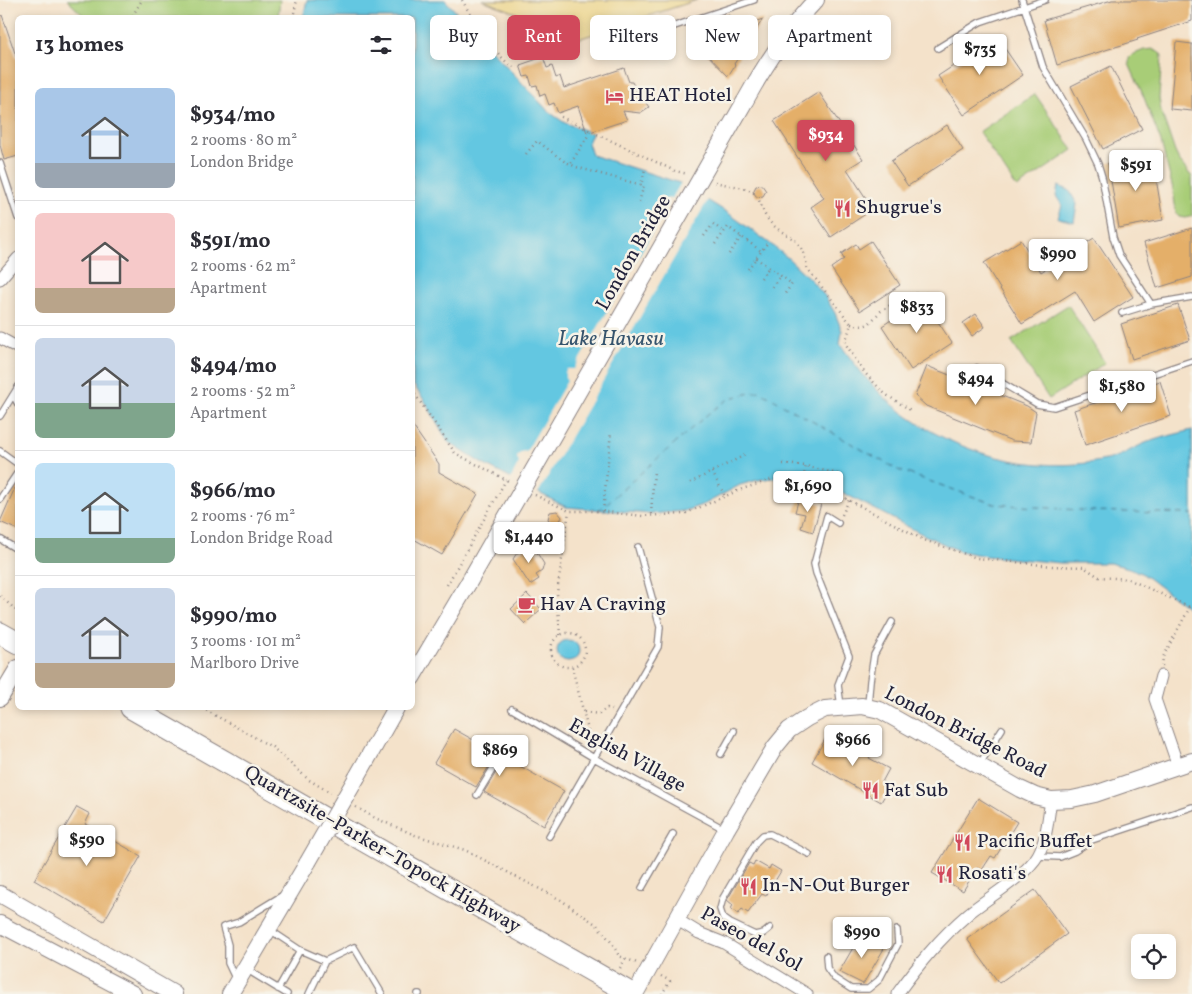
<!DOCTYPE html>
<meta charset="utf-8">
<style>
:root{--surface:#fff;--page:#f7f7f7;--text:#2b2b33;--muted:#7c7c81;--line:#e1e1e2;--accent:#d1495b}
body{margin:0;font-family:Vollkorn,serif;background:var(--page);color:var(--text);height:100vh;display:flex;flex-direction:column;font-size:19px;white-space:nowrap}
*{box-sizing:border-box;margin:0}
p{font-size:16px;color:var(--muted)}
.icon{flex:none;width:28px;height:28px;fill:none;stroke:currentColor;stroke-width:2;stroke-linecap:round;stroke-linejoin:round}
.map{position:relative;flex:1;overflow:hidden}
.sheet{position:absolute;left:15px;top:15px;width:400px;height:695px;display:flex;flex-direction:column;background:var(--surface);border-radius:8px;box-shadow:0 2px 8px #0003}
.sheet>*{flex:none}
.hud{position:absolute;left:430px;top:15px;width:475px;height:45px;display:flex;gap:10px}
.fabs{position:absolute;left:1131px;top:934px;display:grid;gap:10px}
.fabs a{display:grid;place-items:center;width:45px;height:45px;border-radius:8px;background:var(--surface);box-shadow:0 2px 8px #0003;font-size:25px}
.price{position:absolute;translate:-50% -42px;padding:0 11px;border-radius:5px;background:#fff;color:#222;font-size:16px;line-height:32px;filter:drop-shadow(0 1px 2px #0008)}
.price::after{content:'';position:absolute;left:50%;top:30px;width:15px;height:11px;margin-left:-8px;background:inherit;clip-path:polygon(0 0,100% 0,50% 100%)}
.price.active{background:var(--accent);color:#fff}
ul{padding:0;list-style:none}
li{display:flex;align-items:center;gap:15px;height:125px;padding:0 20px}
li+li{border-top:1px solid var(--line)}
li span{display:grid;place-items:center;flex:none;width:140px;height:100px;border-radius:8px;color:#555}
li>.icon{margin-inline-start:auto}
span .icon{width:60px;height:60px;fill:#fffc;stroke-width:1}
li b{font-size:21px}
h2{display:flex;justify-content:space-between;align-items:center;height:60px;padding:0 20px;font-size:21px}
.tag{padding:0 18px;border-radius:8px;background:var(--surface);box-shadow:0 2px 8px #0003;font-size:18px;line-height:45px}
.tag.active{background:var(--accent);color:#fff}
.map>svg:first-child{display:block}
</style>
<div class="map">
<svg width="1192" height="994" viewBox="0 0 1192 994">
<rect width="100%" height="100%" fill="#f7f3e8"/>
<filter id="ink" filterUnits="userSpaceOnUse"><feTurbulence type="fractalNoise" baseFrequency=".02" numOctaves="2"/><feDisplacementMap in="SourceGraphic" scale="10" xChannelSelector="R" yChannelSelector="G"/><feConvolveMatrix kernelMatrix="1 2 1 2 8 2 1 2 1" color-interpolation-filters="sRGB"/></filter>
<filter id="wash" filterUnits="userSpaceOnUse"><feTurbulence type="fractalNoise" baseFrequency=".0096" numOctaves="4" result="noise"/><feDisplacementMap in="SourceGraphic" scale="20" xChannelSelector="R" yChannelSelector="G"/><feGaussianBlur stdDeviation="1.12" result="paint"/><feColorMatrix in="noise" values="0 0 0 0 0 0 0 0 0 0 0 0 0 0 0 0 0 1.4 0 .05"/><feComposite in="paint" operator="in"/></filter>
<g filter="url(#wash)">
<rect width="100%" height="100%" fill="#f4e2ca"/>
<!-- green -->
<path fill="#a8cd77" stroke="#657859" d="M67 0H280L278 17 86 18Z
M1154 49 1162 55 1159 98 1161 111 1175 152 1180 162 1192 177V216L1186 218 1179 217 1176 213 1173 189 1161 142 1143 95 1129 64V58L1132 55 1144 50Z
M1035 94 1073 150 1017 188 979 132Z
M1068 305 1105 363 1049 399 1011 341Z"/>
<!-- sand -->
<path fill="#eeda9e" stroke="#887e6c" d="M482 0H697L557 46 517 13Z"/>
<!-- water -->
<path fill="#63c7e1" stroke="#42748e" d="M307 0H445L549 112 565 123 592 133 588 143 592 155 680 183 728 213 768 242 788 258 812 281 825 296 835 313 842 331 840 344C857 368 875 391 898 409 955 454 1034 475 1106 460 1121 457 1134 447 1148 442 1162 437 1177 434 1192 430V611L1143 574 1129 568 1110 563H1061L986 556 959 551 922 534 830 486 803 478 780 477 758 480 740 485 705 504 684 511 651 514 566 507 481 463 448 442 426 403 413 384 412 18H303Z
M1058 186 1069 190 1077 204 1074 222 1058 218 1062 205 1056 196Z
M557 651a11 11 0 1 1 22 0a11 11 0 1 1-22 0Z"/>
<!-- pier -->
<path fill="#f4e2ca" d="M682 181 709 198 537 495 510 480 519 463 517 458 518 455 523 451 526 452 567 381 565 378V372L567 369H574L618 293 616 290V283L618 281 625 280 665 210 663 204V201L665 199 672 198Z"/>
<g fill="none" stroke-linecap="round" stroke-linejoin="round">
<!-- ferry -->
<path stroke="#36546d" stroke-width="1" stroke-dasharray="6 5" stroke-linecap="butt" d="M598 511 709 413 730 398 759 391 898 470 994 504 1092 511 1192 514"/>
</g>
<g id="blocks">
<!-- building -->
<path fill="#e4af69" d="M1112 0H1192V21L1137 39 1138 40 1057 65 1044 20Z
M2 15 18 62V156L4 160 0 145V16Z
M729 15 734 29 763 19 734 64 735 65 728 76 704 51 692 28Z
M997 37 1023 75 964 115 938 76Z
M1176 42 1192 44V111L1170 109Z
M543 57 547 68 552 66 556 78 560 76 564 88 624 68 629 82H632L636 90 649 107 640 113 623 111 627 120 587 133 578 106 558 113 554 103 549 105 545 94 540 96 537 85 532 86 529 76 524 77 520 65Z
M1111 66 1142 129 1103 149 1071 86Z
M819 92 863 159 847 169 873 209 831 237 811 207 824 198 774 121Z
M947 125 963 150 908 186 891 161Z
M1152 155 1163 220 1119 228 1108 163Z
M762 185 766 191 763 196 757 197 753 192 756 186Z
M1192 228V277L1157 288 1144 243Z
M1094 238 1133 297 1094 322 1075 291 1022 324 984 263 1021 240 1041 272Z
M871 241 900 285 860 311 831 268 844 259 841 254 856 244 859 249Z
M923 299 952 343 911 370 882 326Z
M1178 305 1190 340 1132 359 1121 324Z
M976 314 985 327 972 336 963 323Z
M927 366 1027 406 1036 412 1031 442 1012 441 926 406 915 396Z
M1160 381 1171 416 1085 445 1074 410Z
M412 425 439 464V472L478 494 442 555 412 538Z
M18 481V530L0 522Z
M799 498 821 504 813 532 801 528 805 514 795 512Z
M557 511 562 517 559 523 552 524 548 519 550 512Z
M528 546 534 548 544 564 542 571 536 575 539 579 530 585 513 559 517 553Z
M527 594 541 609 525 624 511 609Z
M454 729 564 791 544 826 484 792 498 769V765L496 763 490 765 476 787 434 763Z
M828 734 849 746 852 741 872 753 869 758 889 769 882 782 890 786 881 802 812 762Z
M978 798 1017 822 995 858 991 856 982 870 977 868 963 891 932 873Z
M77 807 90 814 85 824 141 856 104 921 34 880Z
M755 861 769 869 771 865 781 871 766 896 762 894 748 913 742 909 738 914 731 909 733 905 727 900 749 863 753 865Z
M1035 890 1067 934 999 983 967 939Z
M861 934 885 947 863 984 839 972Z"/>
</g>
</g>
<g filter="url(#ink)">
<use href="#blocks" fill-opacity="0" stroke="#8b8282" stroke-width="1"/>
<g fill="none" stroke-linecap="round" stroke-linejoin="round">
<defs>
<path id="lane" d="M1022 0 1043 67 1086 139 1098 164 1102 177 1113 237 1119 255 1151 304
M635 39 754 0
M938 48 980 22 1045 0
M0 163 18 218
M1122 313 1151 304 1192 297
M977 368 1037 404 1054 407 1192 361
M13 395 18 404
M0 416 18 387
M0 451 18 464
M0 499 18 472
M838 523 827 516 814 564 816 573 849 656 838 685 841 706
M0 539 18 550
M868 705 870 681 874 655 892 622
M512 709 594 758 724 829
M721 754 734 731
M979 765 1002 729
M477 795 494 767
M549 836 658 647 660 627 638 547
M1037 856 1060 857 1075 851 1092 840 1192 807
M642 888 673 834
M770 928 764 933 755 935 730 923 723 918 720 909 723 898 756 842 763 835 770 834 809 854
M270 930 300 950 325 961 354 947 382 994
M826 956 827 968 834 978 851 989H868L879 980 898 944 897 930
M246 969 287 994
M236 980 228 963V945L223 927 239 922 283 895
M278 989 300 950
M309 994 325 961
M418 994H419"/>
<path id="street" d="M0 279 18 258
M0 338 18 348
M1161 676 1155 699 1178 766
M676 919 699 933 724 943 807 994
M897 994C919 964 939 939 968 914 987 898 1026 876 1038 855 1047 839 1048 818 1051 800"/>
<path id="secondary" d="M745 101C765 65 787 30 816 0
M412 678 469 582
M0 698 18 668
M357 777 396 708
M0 894 174 994
M0 924 133 994
M230 994 308 862
M635 994 726 830 775 747 789 730 807 718 825 709 862 706 880 710 1020 789 1035 796 1051 800 1072 799 1095 794 1192 761"/>
<path id="highway" d="M0 633 18 643
M131 708 632 994"/>
</defs>
<!-- lane casing -->
<use href="#lane" stroke="#8b8282" stroke-width="8"/>
<!-- street casing -->
<use href="#street" stroke="#8b8282" stroke-width="13"/>
<!-- secondary casing -->
<use href="#secondary" stroke="#8b8282" stroke-width="18"/>
<!-- highway casing -->
<use href="#highway" stroke="#8b8282" stroke-width="23"/>
<!-- path -->
<path stroke="#8b8282" stroke-width="2.5" stroke-dasharray="1 4" stroke-linecap="butt" d="M462 0 469 12 484 30 492 47 510 66 514 67
M128 18 133 15 142 0
M293 18 297 0
M561 117 675 171 688 174
M526 154 537 141 564 161 576 167 641 185 645 169
M571 163 589 134
M715 182C726 185 739 186 749 190 759 194 761 207 765 215 772 227 781 231 792 238 801 243 806 258 807 268L851 324 845 343 864 372 885 394 912 411
M639 202 644 185H641
M704 236 713 224 724 232
M715 244 728 227 761 251
M729 254 741 237
M756 258 792 284 784 295
M748 269 768 242
M761 278 769 267
M772 287 781 275
M851 324C870 329 869 322 881 311 884 309 894 303 898 300 906 294 918 293 929 293
M412 390 455 453 510 482
M783 464 806 466 838 474
M712 472 725 496
M803 478 806 466
M690 483 745 455
M535 495 569 511H598L643 516 684 514 742 489 773 479 799 480 828 489 924 540 977 558 1052 566 1084 567 1099 577 1128 579 1192 608
M603 511 611 432
M651 514 654 471
M842 515 849 500
M447 585 506 480
M0 596 18 612
M551 650a17 17 0 1 1 34 0a17 17 0 1 1-34 0Z
M560 635 557 593 569 511
M1162 666 1163 657 1190 607
M572 667 588 730 585 742
M202 708 272 747 309 780 331 793
M584 712 599 714 607 708 612 710
M356 807 375 818 415 835 465 850 561 900 597 925 612 943 619 956 637 963
M620 968 626 958
M661 976 670 981 662 994"/>
<!-- lane -->
<use href="#lane" stroke="#fff" stroke-width="5.5"/>
<!-- street -->
<use href="#street" stroke="#fff" stroke-width="11"/>
<!-- secondary -->
<use href="#secondary" stroke="#fff" stroke-width="16"/>
<!-- highway -->
<use href="#highway" stroke="#fff" stroke-width="21"/>
<defs>
<path id="secondary-bridge" d="M469 582 745 101
M308 862 357 777"/>
</defs>
<!-- secondary-bridge casing -->
<use href="#secondary-bridge" stroke="#8b8282" stroke-width="18" stroke-linecap="butt"/>
<!-- secondary-bridge -->
<use href="#secondary-bridge" stroke="#fff" stroke-width="16"/>
</g>
</g>
<!-- icons -->
<defs>
<symbol id="hotel-bare" viewBox="-9 -9 18 18"><path d="M-6-4.5h1.5V1H6V5H4.5V3h-9V5H-6ZM-4 0a1.8 1.8 0 1 1 3.6 0ZM.5 0V-2.5h3Q6-2.5 6 0Z" fill="#d1495b" stroke="#f7f3e8" stroke-width="2.5" paint-order="stroke"/></symbol>
<symbol id="restaurant-bare" viewBox="-9 -9 18 18"><path d="M-5-6h1v4h1v-4h1v4h1v-4h1v5L-1.5 .5V6h-2V.5L-5-1ZM5-6V6H3V1.5H1.5Q1.5-4 5-6Z" fill="#d1495b" stroke="#f7f3e8" stroke-width="2.5" paint-order="stroke"/></symbol>
<symbol id="cafe-bare" viewBox="-9 -9 18 18"><path d="M-5.5-4.5H6V0H3Q3 3.5 0 3.5H-2.5Q-5.5 3.5-5.5 0ZM3-3.2v2h1.7v-2ZM-6 4.5H4V6H-6Z" fill="#d1495b" stroke="#f7f3e8" stroke-width="2.5" paint-order="stroke"/></symbol>
</defs>
<g fill-rule="evenodd">
<use href="#hotel-bare" x="602" y="84" width="25" height="25"/>
<use href="#restaurant-bare" x="830" y="196" width="25" height="25"/>
<use href="#cafe-bare" x="514" y="592" width="25" height="25"/>
<use href="#restaurant-bare" x="858" y="778" width="25" height="25"/>
<use href="#restaurant-bare" x="950" y="830" width="25" height="25"/>
<use href="#restaurant-bare" x="932" y="862" width="25" height="25"/>
<use href="#restaurant-bare" x="736" y="874" width="25" height="25"/>
</g>
<g text-anchor="middle" dominant-baseline="central" stroke-width="5" stroke-linejoin="round" paint-order="stroke">
<!-- poi labels -->
<g font-size="20" fill="#22223b" stroke="#f7f3e8" text-anchor="start">
<text x="629" y="96">HEAT Hotel</text>
<text x="856" y="208">Shugrue's</text>
<text x="540" y="605">Hav A Craving</text>
<text x="884" y="791">Fat Sub</text>
<text x="977" y="842">Pacific Buffet</text>
<text x="958" y="874">Rosati's</text>
<text x="762" y="886">In-N-Out Burger</text>
</g>
<!-- street labels -->
<g font-size="20" fill="#22223b" stroke="#f7f3e8">
<text transform="translate(634 253) rotate(-60)">London Bridge</text>
<text transform="translate(965 733) rotate(27)">London Bridge Road</text>
<text transform="translate(627 756) rotate(29)">English Village</text>
<text transform="translate(382 850) rotate(30)">Quartzsite–Parker–Topock Highway</text>
<text transform="translate(751 940) rotate(29)">Paseo del Sol</text>
</g>
<!-- water labels -->
<g font-size="21" font-style="italic" fill="#36546d" stroke="#f7f3e8">
<text x="611" y="339">Lake Havasu</text>
</g>
</g>
</svg>
<div class="fabs">
<a><svg class="icon" aria-label="locate" viewBox="0 0 24 24"><circle cx="12" cy="12" r="6"/><path d="M12 2v4M12 18v4M2 12h4M18 12h4"/></svg></a>
</div>
<b class="price" style="left:980px;top:76px">$735</b>
<b class="price active" style="left:826px;top:162px">$934</b>
<b class="price" style="left:1136px;top:192px">$591</b>
<b class="price" style="left:1058px;top:281px">$990</b>
<b class="price" style="left:917px;top:334px">$833</b>
<b class="price" style="left:976px;top:406px">$494</b>
<b class="price" style="left:1122px;top:413px">$1,580</b>
<b class="price" style="left:808px;top:513px">$1,690</b>
<b class="price" style="left:529px;top:564px">$1,440</b>
<b class="price" style="left:853px;top:767px">$966</b>
<b class="price" style="left:500px;top:777px">$869</b>
<b class="price" style="left:87px;top:867px">$590</b>
<b class="price" style="left:862px;top:959px">$990</b>
<div class="hud">
<a class="tag">Buy</a>
<a class="tag active">Rent</a>
<a class="tag">Filters</a>
<a class="tag">New</a>
<a class="tag">Apartment</a>
</div>
<section class="sheet">
<h2>13 homes<svg class="icon" aria-label="filters" viewBox="0 0 24 24"><path d="M4 7h16M4 17h16"/><circle cx="9" cy="7" r="2"/><circle cx="15" cy="17" r="2"/></svg></h2>
<ul>
<li><span style="background:linear-gradient(#a9c7e8 75%,#9aa5b1 0)"><svg class="icon" aria-label="home" viewBox="0 0 24 24"><path d="M3 11l9-7 9 7M6 9v11h12V9"/></svg></span><div><b>$934/mo</b><p>2 rooms · 80 m²</p><p>London Bridge</p></div></li>
<li><span style="background:linear-gradient(#f6c9c9 75%,#b9a48a 0)"><svg class="icon" aria-label="home" viewBox="0 0 24 24"><path d="M3 11l9-7 9 7M6 9v11h12V9"/></svg></span><div><b>$591/mo</b><p>2 rooms · 62 m²</p><p>Apartment</p></div></li>
<li><span style="background:linear-gradient(#c9d6e8 65%,#7fa58c 0)"><svg class="icon" aria-label="home" viewBox="0 0 24 24"><path d="M3 11l9-7 9 7M6 9v11h12V9"/></svg></span><div><b>$494/mo</b><p>2 rooms · 52 m²</p><p>Apartment</p></div></li>
<li><span style="background:linear-gradient(#bfe0f5 75%,#7fa58c 0)"><svg class="icon" aria-label="home" viewBox="0 0 24 24"><path d="M3 11l9-7 9 7M6 9v11h12V9"/></svg></span><div><b>$966/mo</b><p>2 rooms · 76 m²</p><p>London Bridge Road</p></div></li>
<li><span style="background:linear-gradient(#c9d6e8 75%,#b9a48a 0)"><svg class="icon" aria-label="home" viewBox="0 0 24 24"><path d="M3 11l9-7 9 7M6 9v11h12V9"/></svg></span><div><b>$990/mo</b><p>3 rooms · 101 m²</p><p>Marlboro Drive</p></div></li>
</ul>
</section>
</div>
